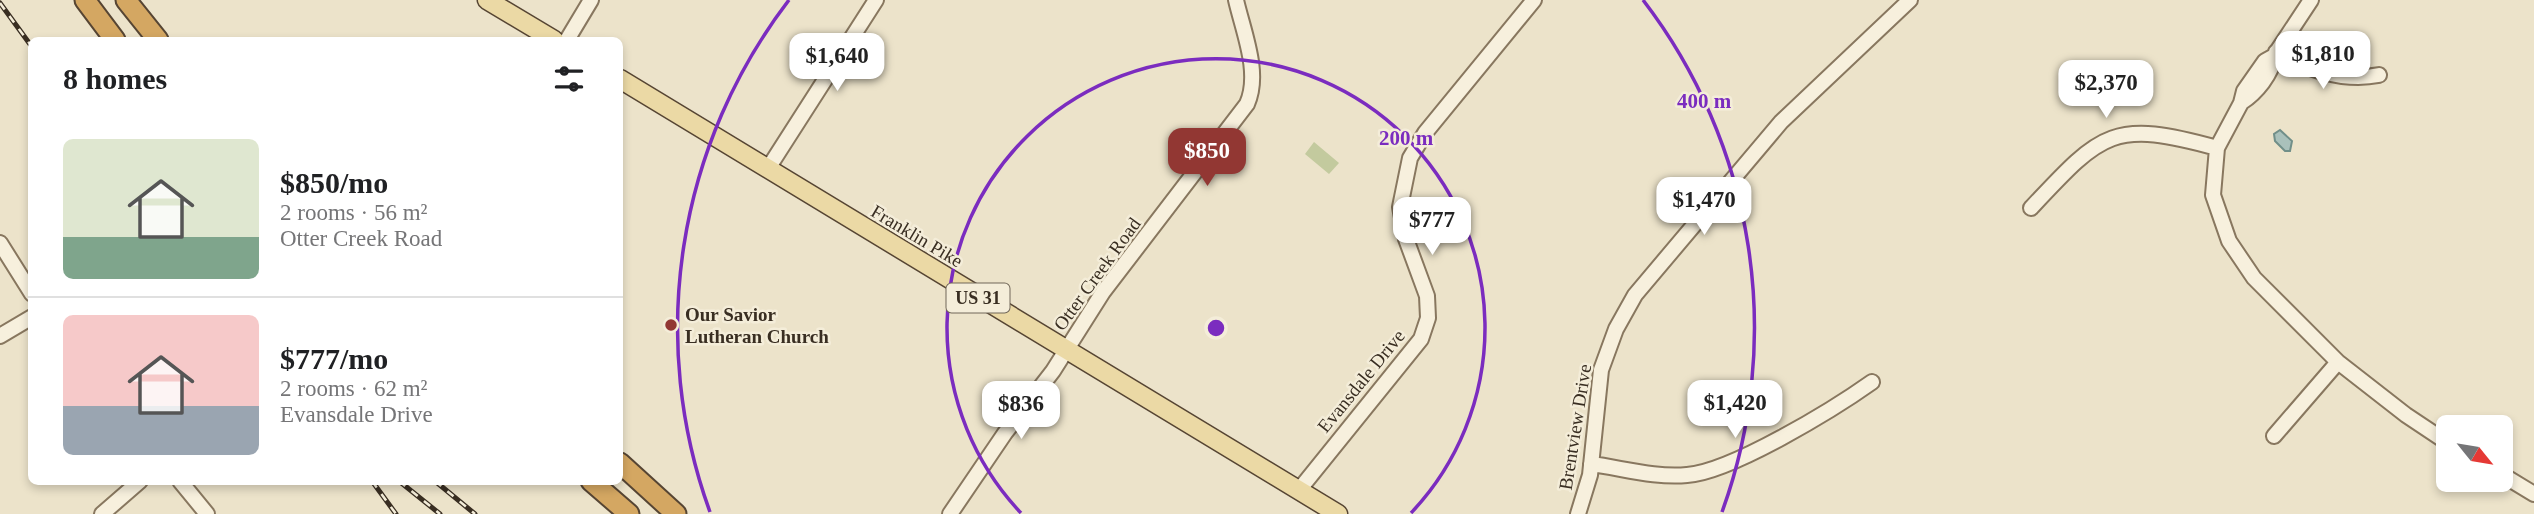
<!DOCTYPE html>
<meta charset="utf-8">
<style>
:root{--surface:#fff;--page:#f2f2f2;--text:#202124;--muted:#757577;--line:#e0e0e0;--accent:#923733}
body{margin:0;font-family:Georgia,serif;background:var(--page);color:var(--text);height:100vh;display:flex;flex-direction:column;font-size:26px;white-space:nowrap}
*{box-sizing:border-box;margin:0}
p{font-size:23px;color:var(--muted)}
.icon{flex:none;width:38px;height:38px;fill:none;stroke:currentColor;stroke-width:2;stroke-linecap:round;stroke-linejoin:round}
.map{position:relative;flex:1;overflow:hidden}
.sheet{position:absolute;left:28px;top:37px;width:595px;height:448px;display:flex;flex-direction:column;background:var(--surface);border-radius:10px;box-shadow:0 4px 10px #0003}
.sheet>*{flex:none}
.needle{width:46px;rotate:120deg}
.buttons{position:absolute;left:2436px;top:415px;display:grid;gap:14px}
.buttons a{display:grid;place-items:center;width:77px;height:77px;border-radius:10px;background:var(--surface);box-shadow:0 4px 10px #0003;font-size:35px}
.price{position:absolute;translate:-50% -60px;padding:0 16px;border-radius:14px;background:#fff;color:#222;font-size:23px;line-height:46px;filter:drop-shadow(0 2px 4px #0008)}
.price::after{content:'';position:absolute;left:50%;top:42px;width:21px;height:16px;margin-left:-10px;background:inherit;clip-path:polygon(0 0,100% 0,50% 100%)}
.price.current{background:var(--accent);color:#fff}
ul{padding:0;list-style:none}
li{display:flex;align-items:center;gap:21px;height:175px;padding:0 35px}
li+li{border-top:2px solid var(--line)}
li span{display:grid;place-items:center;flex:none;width:196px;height:140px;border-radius:10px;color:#555}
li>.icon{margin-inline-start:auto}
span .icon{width:84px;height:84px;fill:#fffc;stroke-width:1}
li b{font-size:30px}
h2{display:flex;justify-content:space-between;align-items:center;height:84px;padding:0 35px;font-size:30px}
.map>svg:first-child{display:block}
</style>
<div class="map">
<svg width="2534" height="514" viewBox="0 0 2534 514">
<rect width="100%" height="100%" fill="#ece3ca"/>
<!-- garden -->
<path fill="#c3ca9e" d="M1314 142 1339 163 1329 174 1305 154Z"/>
<!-- water -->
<path fill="#aac1bb" stroke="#718f89" stroke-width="2" d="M2280 130 2292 141 2290 151H2285L2275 141 2274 134Z"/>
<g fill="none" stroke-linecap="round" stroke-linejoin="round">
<defs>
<path id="minor" d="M2311 0 2274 56 2265 61 2244 91 2241 103 2217 148 2213 195 2229 241 2254 278 2338 362 2406 415 2448 443
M567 40 591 0
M2276 52C2308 70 2343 82 2379 75
M2242 102C2256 93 2272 74 2274 57
M769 167 876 0
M2031 208C2102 132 2113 119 2217 148
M0 243 32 294
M0 336 32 317
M2274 436 2338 362
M1591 464C1622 468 1655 478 1687 475 1731 472 1834 409 1872 382
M2501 474 2534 494
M180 481 207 514
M1299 490 1421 339 1428 318 1427 296 1406 239 1400 207 1410 158 1425 133 1534 0
M102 514 140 481
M950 514 1005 433 1053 371 1103 292 1247 104C1261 73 1243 31 1236 0
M1578 514 1590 475 1601 370 1616 329 1635 295 1781 122 1910 0"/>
<path id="major" d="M487 0 554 40
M620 79 1338 514"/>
<path id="highway" d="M85 0 115 40
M126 0 158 40
M620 463 676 514
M591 481 629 514"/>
</defs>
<!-- minor casing -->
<use href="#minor" stroke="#88775f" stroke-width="18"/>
<!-- major casing -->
<use href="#major" stroke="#564533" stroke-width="21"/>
<!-- highway casing -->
<use href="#highway" stroke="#564533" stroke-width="23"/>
<!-- minor -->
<use href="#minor" stroke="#f7f0dd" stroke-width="14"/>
<!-- major -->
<use href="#major" stroke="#ebd9a5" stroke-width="18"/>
<!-- highway -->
<use href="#highway" stroke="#d4a762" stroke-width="19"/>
<defs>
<path id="rail" d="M0 3 32 47
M372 481 396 514
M399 481 440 514
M435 481 475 514"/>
</defs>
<!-- rail casing -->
<use href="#rail" stroke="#392e22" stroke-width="5"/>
<!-- rail -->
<use href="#rail" stroke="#f4edd9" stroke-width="2.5" stroke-dasharray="8" stroke-linecap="butt"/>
</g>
<!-- distance rings -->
<g fill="none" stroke="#7b2cbf" stroke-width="3.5">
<path d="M1021 513A269 269 0 1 1 1411 513"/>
<path d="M710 512A538 538 0 0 1 789 0M1643 0A538 538 0 0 1 1722 512"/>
</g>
<!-- markers -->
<circle fill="#923733" stroke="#f4edd9" stroke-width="2.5" cx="671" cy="325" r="7"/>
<g text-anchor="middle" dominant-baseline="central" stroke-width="5" stroke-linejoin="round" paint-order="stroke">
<!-- shield labels -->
<rect fill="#f4edd9" stroke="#716759" stroke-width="2" x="946.5" y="283.5" width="63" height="29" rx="5"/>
<g font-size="18" font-weight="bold" fill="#392e22">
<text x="978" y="298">US 31</text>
</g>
<!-- street labels -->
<g font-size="19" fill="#392e22" stroke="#f4edd9">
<text transform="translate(917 236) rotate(31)">Franklin Pike</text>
<text transform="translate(1097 274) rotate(-54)">Otter Creek Road</text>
<text transform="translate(1361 381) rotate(-51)">Evansdale Drive</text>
<text transform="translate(1575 427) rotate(-81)">Brentview Drive</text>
</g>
<!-- poi labels -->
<g font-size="19" font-weight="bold" fill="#392e22" stroke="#f4edd9" text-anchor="start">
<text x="685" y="314">Our Savior<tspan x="685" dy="22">Lutheran Church</tspan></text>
</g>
</g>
<circle cx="1216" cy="328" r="10" fill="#7b2cbf" stroke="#f4edd9" stroke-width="3.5"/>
<g font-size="21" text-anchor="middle" font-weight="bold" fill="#7b2cbf" stroke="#f4edd9" stroke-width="5" stroke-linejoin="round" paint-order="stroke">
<text x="1704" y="108">400 m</text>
<text x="1406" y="145">200 m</text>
</g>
</svg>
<div class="buttons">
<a><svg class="needle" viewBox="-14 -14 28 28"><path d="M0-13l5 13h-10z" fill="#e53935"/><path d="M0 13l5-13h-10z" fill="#757577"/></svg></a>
</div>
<b class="price" style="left:2323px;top:91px">$1,810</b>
<b class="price" style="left:837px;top:93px">$1,640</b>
<b class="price" style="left:2106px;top:120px">$2,370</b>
<b class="price current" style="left:1207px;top:188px">$850</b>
<b class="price" style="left:1704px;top:237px">$1,470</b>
<b class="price" style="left:1432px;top:257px">$777</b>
<b class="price" style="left:1735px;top:440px">$1,420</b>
<b class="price" style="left:1021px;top:441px">$836</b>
<section class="sheet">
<h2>8 homes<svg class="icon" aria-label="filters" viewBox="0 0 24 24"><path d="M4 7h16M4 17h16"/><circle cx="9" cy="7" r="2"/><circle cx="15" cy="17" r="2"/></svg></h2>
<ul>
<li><span style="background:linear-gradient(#dfe7d0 70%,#7fa58c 0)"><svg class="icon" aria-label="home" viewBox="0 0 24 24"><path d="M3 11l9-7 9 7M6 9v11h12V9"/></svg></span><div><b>$850/mo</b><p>2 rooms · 56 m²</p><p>Otter Creek Road</p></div></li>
<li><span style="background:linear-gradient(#f6c9c9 65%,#9aa5b1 0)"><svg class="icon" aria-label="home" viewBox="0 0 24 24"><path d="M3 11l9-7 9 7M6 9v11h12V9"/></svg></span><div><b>$777/mo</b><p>2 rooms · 62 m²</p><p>Evansdale Drive</p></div></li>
</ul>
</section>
</div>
